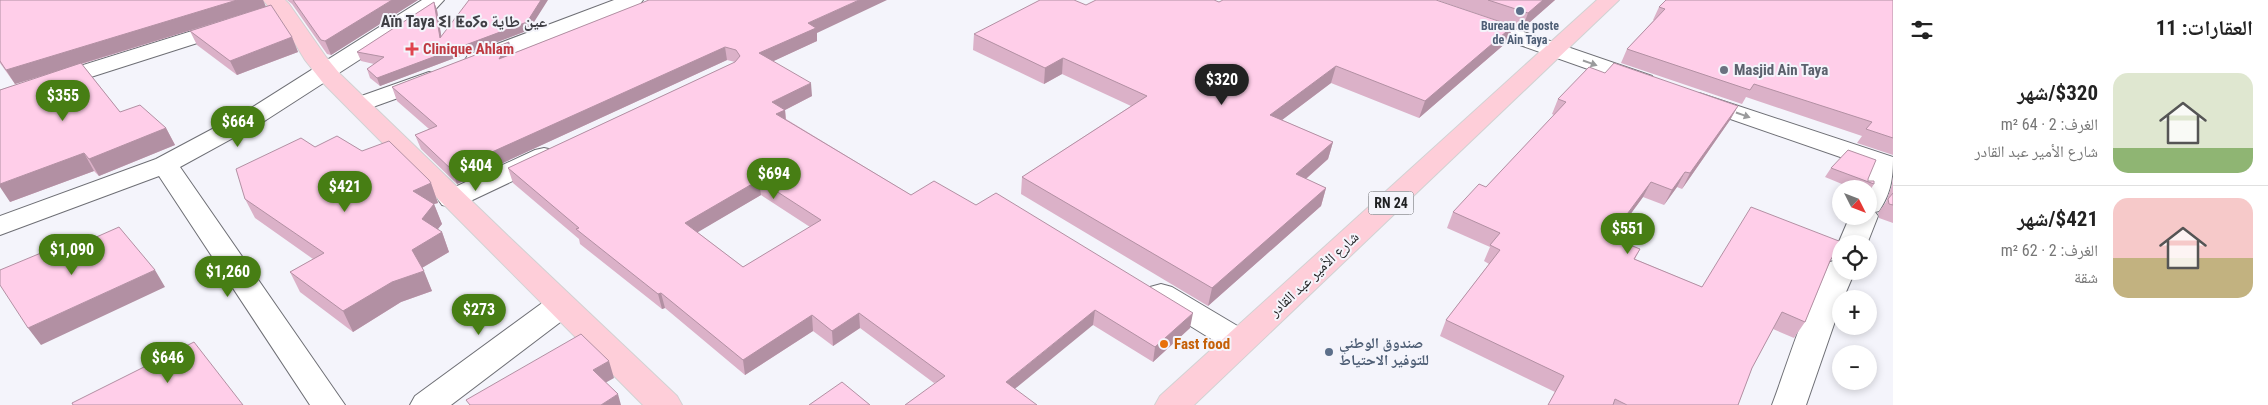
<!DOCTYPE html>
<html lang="ar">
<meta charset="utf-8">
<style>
:root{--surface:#fff;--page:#f6f6f6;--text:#222;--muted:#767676;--line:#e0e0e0;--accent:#477e14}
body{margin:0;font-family:"Roboto Condensed","Noto Naskh Arabic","Noto Sans Tifinagh",sans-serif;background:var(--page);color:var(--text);direction:rtl;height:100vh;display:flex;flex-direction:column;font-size:19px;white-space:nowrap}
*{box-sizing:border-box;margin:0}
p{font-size:16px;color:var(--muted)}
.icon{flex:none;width:28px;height:28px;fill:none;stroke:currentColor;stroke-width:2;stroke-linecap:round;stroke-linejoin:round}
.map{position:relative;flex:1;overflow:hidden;direction:ltr}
.panel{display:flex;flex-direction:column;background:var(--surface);width:375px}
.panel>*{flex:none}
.needle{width:32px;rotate:132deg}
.buttons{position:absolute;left:1832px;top:180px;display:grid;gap:10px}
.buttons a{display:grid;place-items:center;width:45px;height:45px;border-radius:50%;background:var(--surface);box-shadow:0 2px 8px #0003;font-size:25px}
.price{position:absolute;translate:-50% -42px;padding:0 11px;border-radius:18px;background:var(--accent);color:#fff;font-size:16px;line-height:32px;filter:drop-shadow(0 1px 2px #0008)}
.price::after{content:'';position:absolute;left:50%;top:30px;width:15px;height:11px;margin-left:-8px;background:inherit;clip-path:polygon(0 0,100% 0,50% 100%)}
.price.current{background:#222;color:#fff}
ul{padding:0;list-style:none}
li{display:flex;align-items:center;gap:15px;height:125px;padding:0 15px}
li+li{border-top:1px solid var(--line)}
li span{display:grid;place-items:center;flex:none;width:140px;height:100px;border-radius:15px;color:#555}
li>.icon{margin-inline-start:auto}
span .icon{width:60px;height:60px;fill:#fffc;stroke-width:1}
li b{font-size:21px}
h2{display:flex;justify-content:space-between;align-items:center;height:60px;padding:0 15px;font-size:21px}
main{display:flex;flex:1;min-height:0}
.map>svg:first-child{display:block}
</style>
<main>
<section class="panel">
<h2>العقارات: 11<svg class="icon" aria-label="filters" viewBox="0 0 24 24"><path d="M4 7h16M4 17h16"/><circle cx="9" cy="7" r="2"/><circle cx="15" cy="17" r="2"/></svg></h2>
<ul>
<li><span style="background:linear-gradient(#dfe7d0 75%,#8fb573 0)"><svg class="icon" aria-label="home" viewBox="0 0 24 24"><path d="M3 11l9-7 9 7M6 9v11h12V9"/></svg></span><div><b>$320/شهر</b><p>الغرف: 2 · 64 m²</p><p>شارع الأمير عبد القادر</p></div></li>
<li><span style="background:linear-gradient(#f6c9c9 60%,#c2b280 0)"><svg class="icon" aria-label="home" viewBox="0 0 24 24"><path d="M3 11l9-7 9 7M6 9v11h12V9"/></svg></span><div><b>$421/شهر</b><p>الغرف: 2 · 62 m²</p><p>شقة</p></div></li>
</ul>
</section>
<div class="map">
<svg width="1893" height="405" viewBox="0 0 1893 405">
<rect width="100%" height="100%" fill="#f4f4fb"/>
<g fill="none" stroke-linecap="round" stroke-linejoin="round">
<defs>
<path id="minor" d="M422 0H444L432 13 266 120 180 167 345 405H310L159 176 0 235V216L156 159 248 110Z
M614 0H643L640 4 484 65 476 67 468 65 465 60 468 55Z
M1401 0H1431L1652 76 1656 81 1652 86 1644 88 1636 86 1404 4Z
M227 20 235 21 238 26 235 31 0 106V91Z
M429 72 437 74 441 79 437 84 359 112 350 110 347 105 350 100Z
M1699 93 1893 157C1893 179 1891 193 1879 211L1875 212 1878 216 1867 244H1841V250L1838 244 1850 216H1869V189H1863L1872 168 1690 105 1687 100 1690 95Z
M544 148 553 150 557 156 553 162 462 205 452 207 442 205 438 199 442 193 535 150Z
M1841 259V271H1855L1843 299H1841V304L1806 405H1772C1789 360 1805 303 1830 262Z
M1161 284 1172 287 1251 334 1256 342 1251 350 1240 354 1229 350 1150 301 1146 294 1150 287Z
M560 295 571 298 575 306 571 314 451 405H410L415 396 549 298Z"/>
<path id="major" d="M263 0H285L289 4 326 57 340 74 508 236 677 396 682 405H643L324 84 305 60 282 22Z
M1597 0H1619L1194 405H1155L1160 396Z"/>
</defs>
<!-- minor casing -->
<use href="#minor" stroke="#6e6f75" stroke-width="2"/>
<!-- major casing -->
<use href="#major" stroke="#d2d2d3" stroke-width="2"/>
<!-- minor -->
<use href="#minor" fill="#fff" fill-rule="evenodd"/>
<!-- major -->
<use href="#major" fill="#feced9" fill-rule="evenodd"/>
</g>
<!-- wall -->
<path fill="#dbb1c8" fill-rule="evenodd" d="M0 0H263L266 7 82 64 120 112 166 128 175 145 99 176 94 171 10 202 42 76 15 84 0 63Z
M287 0H418L331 55 327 54 292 4Z
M1437 0H1555L1522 29Z
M1893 0V155L1857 143 1862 136 1746 97 1742 104 1621 63 1627 49 1654 20H1653L1659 7Z
M434 2 437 10 441 36 529 30 380 86 370 78 367 69 374 64 361 61 357 52Z
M1219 2 1513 26 1507 42 1419 118 1331 83 1282 120 1333 142 1328 159 1306 179 1326 188 1321 206 1208 306 1021 194 1022 177 1131 106 1062 74 1044 84 973 50 974 34 1086 5Z
M190 31 292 37 298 52 237 75 197 45Z
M817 33V41L773 61 812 96 785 110 786 119 911 195 976 205 1190 328 1153 362 1093 325 934 383 860 328 833 346 813 331 745 375 665 308 662 309 580 244 579 239 513 183 508 168 735 62 727 60 457 184 421 149 415 135 429 129 397 101 392 87 509 42 513 53ZM761 195 810 227 743 267 697 232Z
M1605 73 1738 106 1730 120 1682 189 1677 187 1664 205 1643 197 1613 238 1640 249 1635 259 1702 287 1844 243 1843 244H1841V246L1833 258 1831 259 1805 322 1794 338 1773 329 1752 368 1738 405H1548L1555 392 1440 336 1446 320 1489 264 1484 261 1490 247 1447 228 1453 212 1486 187 1554 115 1552 114 1558 99Z
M315 147 362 151 431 183 438 203 434 204 442 224 437 229 442 232 449 252 422 268 432 291 401 302 353 332 300 292 290 272 313 259 255 218 245 199Z
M1831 168 1868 179V181L1874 184 1869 192V189H1854L1825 177Z
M1893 177V223L1879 218 1878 213 1886 202 1892 185Z"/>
<!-- shaded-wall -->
<path fill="#b290a3" d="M237 0H263L266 7 15 84 6 70Z
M392 0H418L331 55 325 41Z
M541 0H548L529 30 380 86 377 78Z
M859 0H887L817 33V41L761 67 759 53 808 23Z
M1543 0H1555L1522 29 1528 13Z
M434 2 437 10 443 46 440 38Z
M1513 26 1507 42 1419 118 1425 101Z
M292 37 298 52 237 75 230 61Z
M509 42 513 55 499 59Z
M725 47 727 60 457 184 452 170Z
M1063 58 1062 74 1044 84 1045 68Z
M1336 66 1331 83 1266 132 1270 115Z
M811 83 812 96 785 110 786 123 773 116 772 102Z
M1738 106 1730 120 1682 189 1690 173Z
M166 128 175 145 99 176 89 159Z
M1333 142 1328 159 1291 192 1296 174Z
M84 153 94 171 10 202 0 187V184Z
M1685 172 1677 187 1664 205 1672 190Z
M759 180 761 195 688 238 685 223Z
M1651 182 1643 197 1602 253 1610 237Z
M431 183 438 203 434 204 442 224 430 239 422 219 413 191Z
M1326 188 1321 206 1208 306 1212 288Z
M442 232 449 252 420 269 412 250Z
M1841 244V246L1833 258 1828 261 1839 245Z
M155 270 165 287 41 345 28 328Z
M424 271 432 291 401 302 353 332 343 311 392 282Z
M661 293 665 308 662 309 658 294Z
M1095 310 1093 325 1005 397 1006 382Z
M859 313 860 328 833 346 832 331Z
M1193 313 1190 328 1153 362 1155 347Z
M812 315 813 331 745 375 743 360Z
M609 361 614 378 598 387 593 370Z
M618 394 621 405H601Z"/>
<!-- building -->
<path fill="#ffcee9" stroke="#b290a3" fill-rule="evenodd" d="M0 0H237L6 70 0 61Z
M293 0H392L325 41 321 40Z
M469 0H541L527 22 377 78 367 69 384 57 357 52 434 2 440 38Z
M649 0H859L808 23 816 28 759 53 811 83 772 102 785 110 776 114 911 195 934 181 976 205 996 193 1193 313 1155 347 1095 310 1006 382 1037 405H905L945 376 859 313 832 331 812 315 743 360 661 293 658 294 576 229 579 228 508 168 735 62 740 56 736 50 725 47 452 170 415 135 437 126 392 87 509 42 499 59ZM759 180 821 220 743 267 685 223Z
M1040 0H1074L1086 5 1096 0H1214L1219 2 1223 0H1436L1513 26 1425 101 1336 66 1270 115 1333 142 1296 174 1326 188 1212 288 1022 177 1147 96 1063 58 1045 68 974 34Z
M1488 0H1543L1528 13Z
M1666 0H1893V138L1866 129 1872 122 1754 84 1750 90 1627 49 1665 9 1659 7Z
M271 5 292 37 230 61 190 31Z
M81 63 120 112 140 105 166 128 89 159 84 153 0 184V90Z
M1614 63 1738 106 1690 173 1685 172 1672 190 1651 182 1610 237 1640 249 1634 259 1702 287 1751 207 1844 243 1839 245 1830 261 1805 322 1782 312 1752 368 1738 405H1627L1615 399 1613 405H1548L1564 376 1446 320 1500 250 1490 245 1500 233 1453 212 1479 184 1486 187 1566 102 1558 99 1589 67 1605 73Z
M337 136 362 151 389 141 429 180 431 183 413 191 434 204 422 219 442 232 412 250 424 271 392 282 343 311 290 272 324 253 245 199 236 169 301 138 315 147Z
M1848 150 1876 160 1868 179V181H1874V184L1831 168Z
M1893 193V205L1889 204 1888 199Z
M119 227 155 270 28 328 0 285V270L53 248 58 254Z
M581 334 609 361 593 370 618 394 601 405H470L466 400Z
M194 342 243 405H73L72 403Z
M842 382 870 405H809Z"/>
<!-- one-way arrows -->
<defs><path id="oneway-solid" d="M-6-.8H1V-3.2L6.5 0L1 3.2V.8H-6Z" transform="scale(1.25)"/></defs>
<g fill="#9a9b9c">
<use href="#oneway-solid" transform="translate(1590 63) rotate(19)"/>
<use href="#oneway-solid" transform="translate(1743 115) rotate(19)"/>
</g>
<!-- markers -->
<g fill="#5c6f8a" stroke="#f4f4fb" stroke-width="2">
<circle cx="1520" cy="11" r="5"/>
<circle cx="1329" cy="352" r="5"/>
</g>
<path fill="#e0444e" stroke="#f4f4fb" stroke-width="2" d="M409.5 41.5h5v5h5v5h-5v5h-5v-5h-5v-5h5z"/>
<circle fill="#6b7280" stroke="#f4f4fb" stroke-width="2" cx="1724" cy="70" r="5"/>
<circle fill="#e8710a" stroke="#f4f4fb" stroke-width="2" cx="1164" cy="344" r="5"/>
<g text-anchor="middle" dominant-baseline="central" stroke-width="4" stroke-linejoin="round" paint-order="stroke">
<!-- far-service labels -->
<g font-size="12" font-weight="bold" fill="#4e5e75" stroke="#f4f4fb">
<text x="1520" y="26">Bureau de poste<tspan x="1520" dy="14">de Ain Taya</tspan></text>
</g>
<!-- shield labels -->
<rect fill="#f4f4fb" stroke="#5f6063" stroke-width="1" x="1368.5" y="191.5" width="45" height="23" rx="4"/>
<g font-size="14" font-weight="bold" fill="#1f2022">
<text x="1391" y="203">RN 24</text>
</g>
<!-- health labels -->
<g font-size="15" font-weight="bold" fill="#be3a42" stroke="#f4f4fb" text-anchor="start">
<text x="423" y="49">Clinique Ahlam</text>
</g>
<!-- worship labels -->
<g font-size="15" font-weight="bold" fill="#5b616d" stroke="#f4f4fb" text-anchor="start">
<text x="1734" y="70">Masjid Ain Taya</text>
</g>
<!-- street labels -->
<g font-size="15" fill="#1f2022" stroke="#f4f4fb">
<text transform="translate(1314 274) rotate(-43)">شارع الأمير عبد القادر</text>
</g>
<!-- service labels -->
<g font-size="15" font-weight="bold" fill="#4e5e75" stroke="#f4f4fb" text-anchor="start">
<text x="1339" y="343">صندوق الوطني<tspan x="1339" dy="17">للتوفير الاحتياط</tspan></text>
</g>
<!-- food labels -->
<g font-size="15" font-weight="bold" fill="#c56008" stroke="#f4f4fb" text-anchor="start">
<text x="1174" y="344">Fast food</text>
</g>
<!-- far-district labels -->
<g font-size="16" font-weight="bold" fill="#3f3f45" stroke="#f4f4fb">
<text x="464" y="21">Aïn Taya ⵉⵏ ⵟⴰⵢⴰ عين طاية</text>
</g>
</g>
</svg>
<div class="buttons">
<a><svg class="needle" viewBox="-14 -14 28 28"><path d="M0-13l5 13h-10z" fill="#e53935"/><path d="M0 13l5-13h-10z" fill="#767676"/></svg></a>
<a><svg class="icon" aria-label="locate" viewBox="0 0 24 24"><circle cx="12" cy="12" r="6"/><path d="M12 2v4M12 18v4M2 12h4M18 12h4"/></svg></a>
<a>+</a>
<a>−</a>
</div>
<b class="price current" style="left:1222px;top:106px">$320</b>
<b class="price" style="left:63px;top:122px">$355</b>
<b class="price" style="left:238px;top:148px">$664</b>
<b class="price" style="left:476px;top:192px">$404</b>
<b class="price" style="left:774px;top:200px">$694</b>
<b class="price" style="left:345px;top:213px">$421</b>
<b class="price" style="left:1628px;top:255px">$551</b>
<b class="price" style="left:72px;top:276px">$1,090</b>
<b class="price" style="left:228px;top:298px">$1,260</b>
<b class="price" style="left:479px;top:336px">$273</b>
<b class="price" style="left:168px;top:384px">$646</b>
</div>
</main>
